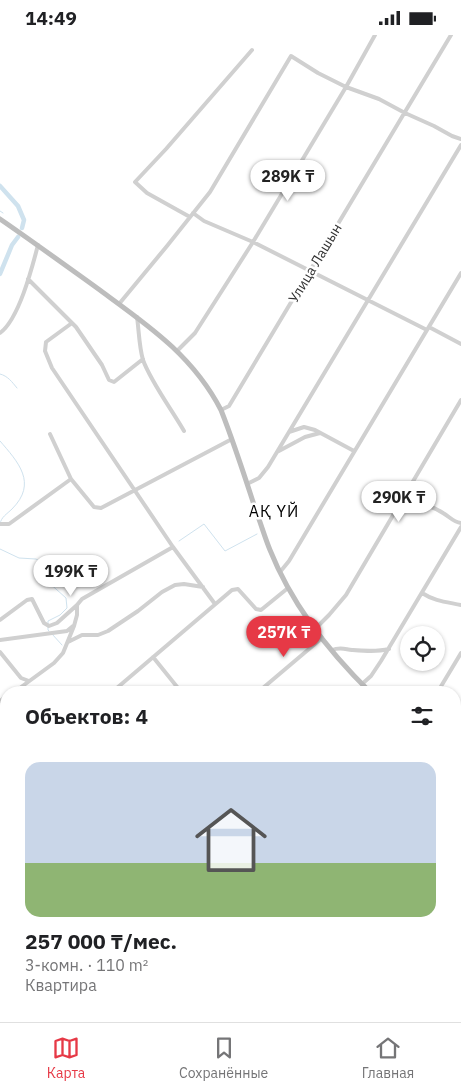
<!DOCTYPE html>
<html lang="ru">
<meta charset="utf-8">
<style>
:root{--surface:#fff;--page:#f2f2f2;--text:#202124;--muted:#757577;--line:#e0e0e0;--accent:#e63946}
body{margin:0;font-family:"IBM Plex Sans",sans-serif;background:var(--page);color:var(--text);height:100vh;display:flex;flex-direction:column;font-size:19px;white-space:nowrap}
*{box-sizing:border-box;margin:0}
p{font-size:16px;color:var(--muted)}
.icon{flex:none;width:28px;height:28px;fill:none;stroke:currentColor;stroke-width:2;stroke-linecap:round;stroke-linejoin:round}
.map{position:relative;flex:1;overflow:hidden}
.sheet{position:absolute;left:0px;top:651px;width:461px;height:336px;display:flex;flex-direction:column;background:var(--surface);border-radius:20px 20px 0 0;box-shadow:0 1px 4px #0004}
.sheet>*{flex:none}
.tools{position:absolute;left:400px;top:591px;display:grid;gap:10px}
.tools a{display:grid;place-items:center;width:45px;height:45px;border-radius:50%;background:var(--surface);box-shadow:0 1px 4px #0004;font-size:25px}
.price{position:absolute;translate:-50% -42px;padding:0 11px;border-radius:18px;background:#fff;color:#222;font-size:16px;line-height:32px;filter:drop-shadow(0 1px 2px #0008)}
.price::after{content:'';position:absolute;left:50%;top:30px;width:15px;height:11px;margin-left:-8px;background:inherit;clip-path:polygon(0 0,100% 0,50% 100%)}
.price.active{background:var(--accent);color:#fff}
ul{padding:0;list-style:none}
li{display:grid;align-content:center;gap:10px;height:265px;padding:0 25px}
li+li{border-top:1px solid var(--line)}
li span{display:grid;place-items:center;height:155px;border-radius:15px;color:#555}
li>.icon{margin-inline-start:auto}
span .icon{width:90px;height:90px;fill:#fffc;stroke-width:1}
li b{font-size:21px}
h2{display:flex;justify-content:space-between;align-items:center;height:60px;padding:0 25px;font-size:21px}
.status{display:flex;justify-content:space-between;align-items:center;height:35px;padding:0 25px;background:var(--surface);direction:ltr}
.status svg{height:14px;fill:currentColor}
.tabs{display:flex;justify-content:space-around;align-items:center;height:70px;border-top:1px solid var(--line);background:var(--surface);font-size:14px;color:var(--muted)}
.tabs a{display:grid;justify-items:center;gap:2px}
.tabs .active{color:var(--accent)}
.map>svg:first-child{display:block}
</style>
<div class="status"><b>14:49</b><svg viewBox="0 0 49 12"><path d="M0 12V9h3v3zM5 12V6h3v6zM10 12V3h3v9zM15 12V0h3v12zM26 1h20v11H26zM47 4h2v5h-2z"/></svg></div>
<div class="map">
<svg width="461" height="987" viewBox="0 0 461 987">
<rect width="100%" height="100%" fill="#fff"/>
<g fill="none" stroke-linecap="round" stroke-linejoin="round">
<!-- stream -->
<path stroke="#cfe2ee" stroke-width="1" d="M0 176 3 178
M0 339C8 341 12 347 17 353
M0 406C18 427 38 448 12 474 7 479 1 482 0 489
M179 506 204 489 225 516 257 499
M0 514 19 523 36 524 41 527 45 535 47 546 66 563 67 573 60 580 48 586V595L49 596
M52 599 62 610"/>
<!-- canal -->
<path stroke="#cfe2ee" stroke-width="4.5" d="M0 151 18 171 24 185 22 193
M0 239 12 210 18 202"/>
<!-- street -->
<path stroke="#d0d0d0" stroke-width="4" d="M193 178 204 186 253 207 427 295
M190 182 147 158 135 147 166 114 252 15
M28 244 76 292 102 330 109 345 114 347 143 324
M119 269 167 211 210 157 291 21 318 38 346 52 379 64 405 78 434 91 452 101 461 104
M137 282C139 296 139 311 143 325 151 347 172 375 184 396
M72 288 46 307 45 316 52 333 173 512 215 569
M429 292 461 309
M0 298C19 284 32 233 38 210
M177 316 195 298 253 207 346 52 375 0
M221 375 229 371 451 0
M289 397 304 392 315 395 354 416
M50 399 71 444 94 472 101 473 232 404
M277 417 305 402 320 398
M247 449 259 443 268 432 461 110
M404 469C417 466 432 471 443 478 450 482 453 487 461 488
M0 489H9L71 444
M280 537 289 526 461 238
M422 558C434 566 447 567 461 570
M0 585 27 565 32 564 44 588 49 591 57 588 77 570
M315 594 329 580 346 560 461 365
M0 605 67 596 73 591
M68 607 82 600H98L108 596 138 576 162 557 175 550 184 549 203 552
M332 615C340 612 344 614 352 615 365 616 377 617 389 614
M0 617 21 643 29 646
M153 622 182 658
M362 649 371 641 381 626 461 492
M13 658 54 628 63 618 74 591 77 580V570L82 564 173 512
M111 658 232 555 238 554 256 574 261 575 288 553
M257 658 322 603
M437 658 461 618
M0 666 6 662
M0 746 6 742
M455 754 461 749
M0 827 6 822
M455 848 461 855
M0 911 6 906
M174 987 184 981"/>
<!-- secondary -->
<path stroke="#bdbdbd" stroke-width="5" d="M0 184C32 206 65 230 97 253 146 289 192 319 221 375 234 408 245 442 256 476 261 489 265 503 270 515 292 570 329 617 371 658
M455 739 461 745"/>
</g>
<g text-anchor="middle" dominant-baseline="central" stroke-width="5" stroke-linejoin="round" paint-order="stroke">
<!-- street labels -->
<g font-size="14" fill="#333" stroke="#fff">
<text transform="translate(315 228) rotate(-59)">Улица Лашын</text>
</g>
<!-- quarter labels -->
<g font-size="16" letter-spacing="1" fill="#000" stroke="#fff">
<text x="274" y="476">АҚ ҮЙ</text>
</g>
</g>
</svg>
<div class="tools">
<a><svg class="icon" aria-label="locate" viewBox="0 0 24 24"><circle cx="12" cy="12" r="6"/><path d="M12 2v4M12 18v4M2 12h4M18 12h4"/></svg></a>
</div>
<b class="price" style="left:288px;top:167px">289K ₸</b>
<b class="price" style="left:399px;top:488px">290K ₸</b>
<b class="price" style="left:71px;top:562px">199K ₸</b>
<b class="price active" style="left:284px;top:623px">257K ₸</b>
<section class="sheet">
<h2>Объектов: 4<svg class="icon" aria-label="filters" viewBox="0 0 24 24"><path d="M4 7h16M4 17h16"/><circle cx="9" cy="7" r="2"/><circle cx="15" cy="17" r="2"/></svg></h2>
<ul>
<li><span style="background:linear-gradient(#c9d6e8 65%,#8fb573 0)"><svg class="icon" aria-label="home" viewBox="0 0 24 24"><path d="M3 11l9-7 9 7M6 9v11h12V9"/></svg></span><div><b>257 000 ₸/мес.</b><p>3-комн. · 110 m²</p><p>Квартира</p></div></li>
</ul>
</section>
</div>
<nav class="tabs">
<a class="active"><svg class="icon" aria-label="map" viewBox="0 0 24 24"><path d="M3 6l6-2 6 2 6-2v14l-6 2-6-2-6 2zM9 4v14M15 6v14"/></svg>Карта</a>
<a><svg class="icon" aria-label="saved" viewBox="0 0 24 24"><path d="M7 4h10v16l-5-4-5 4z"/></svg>Сохранённые</a>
<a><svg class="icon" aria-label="home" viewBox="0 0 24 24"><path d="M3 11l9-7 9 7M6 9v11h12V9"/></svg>Главная</a>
</nav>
